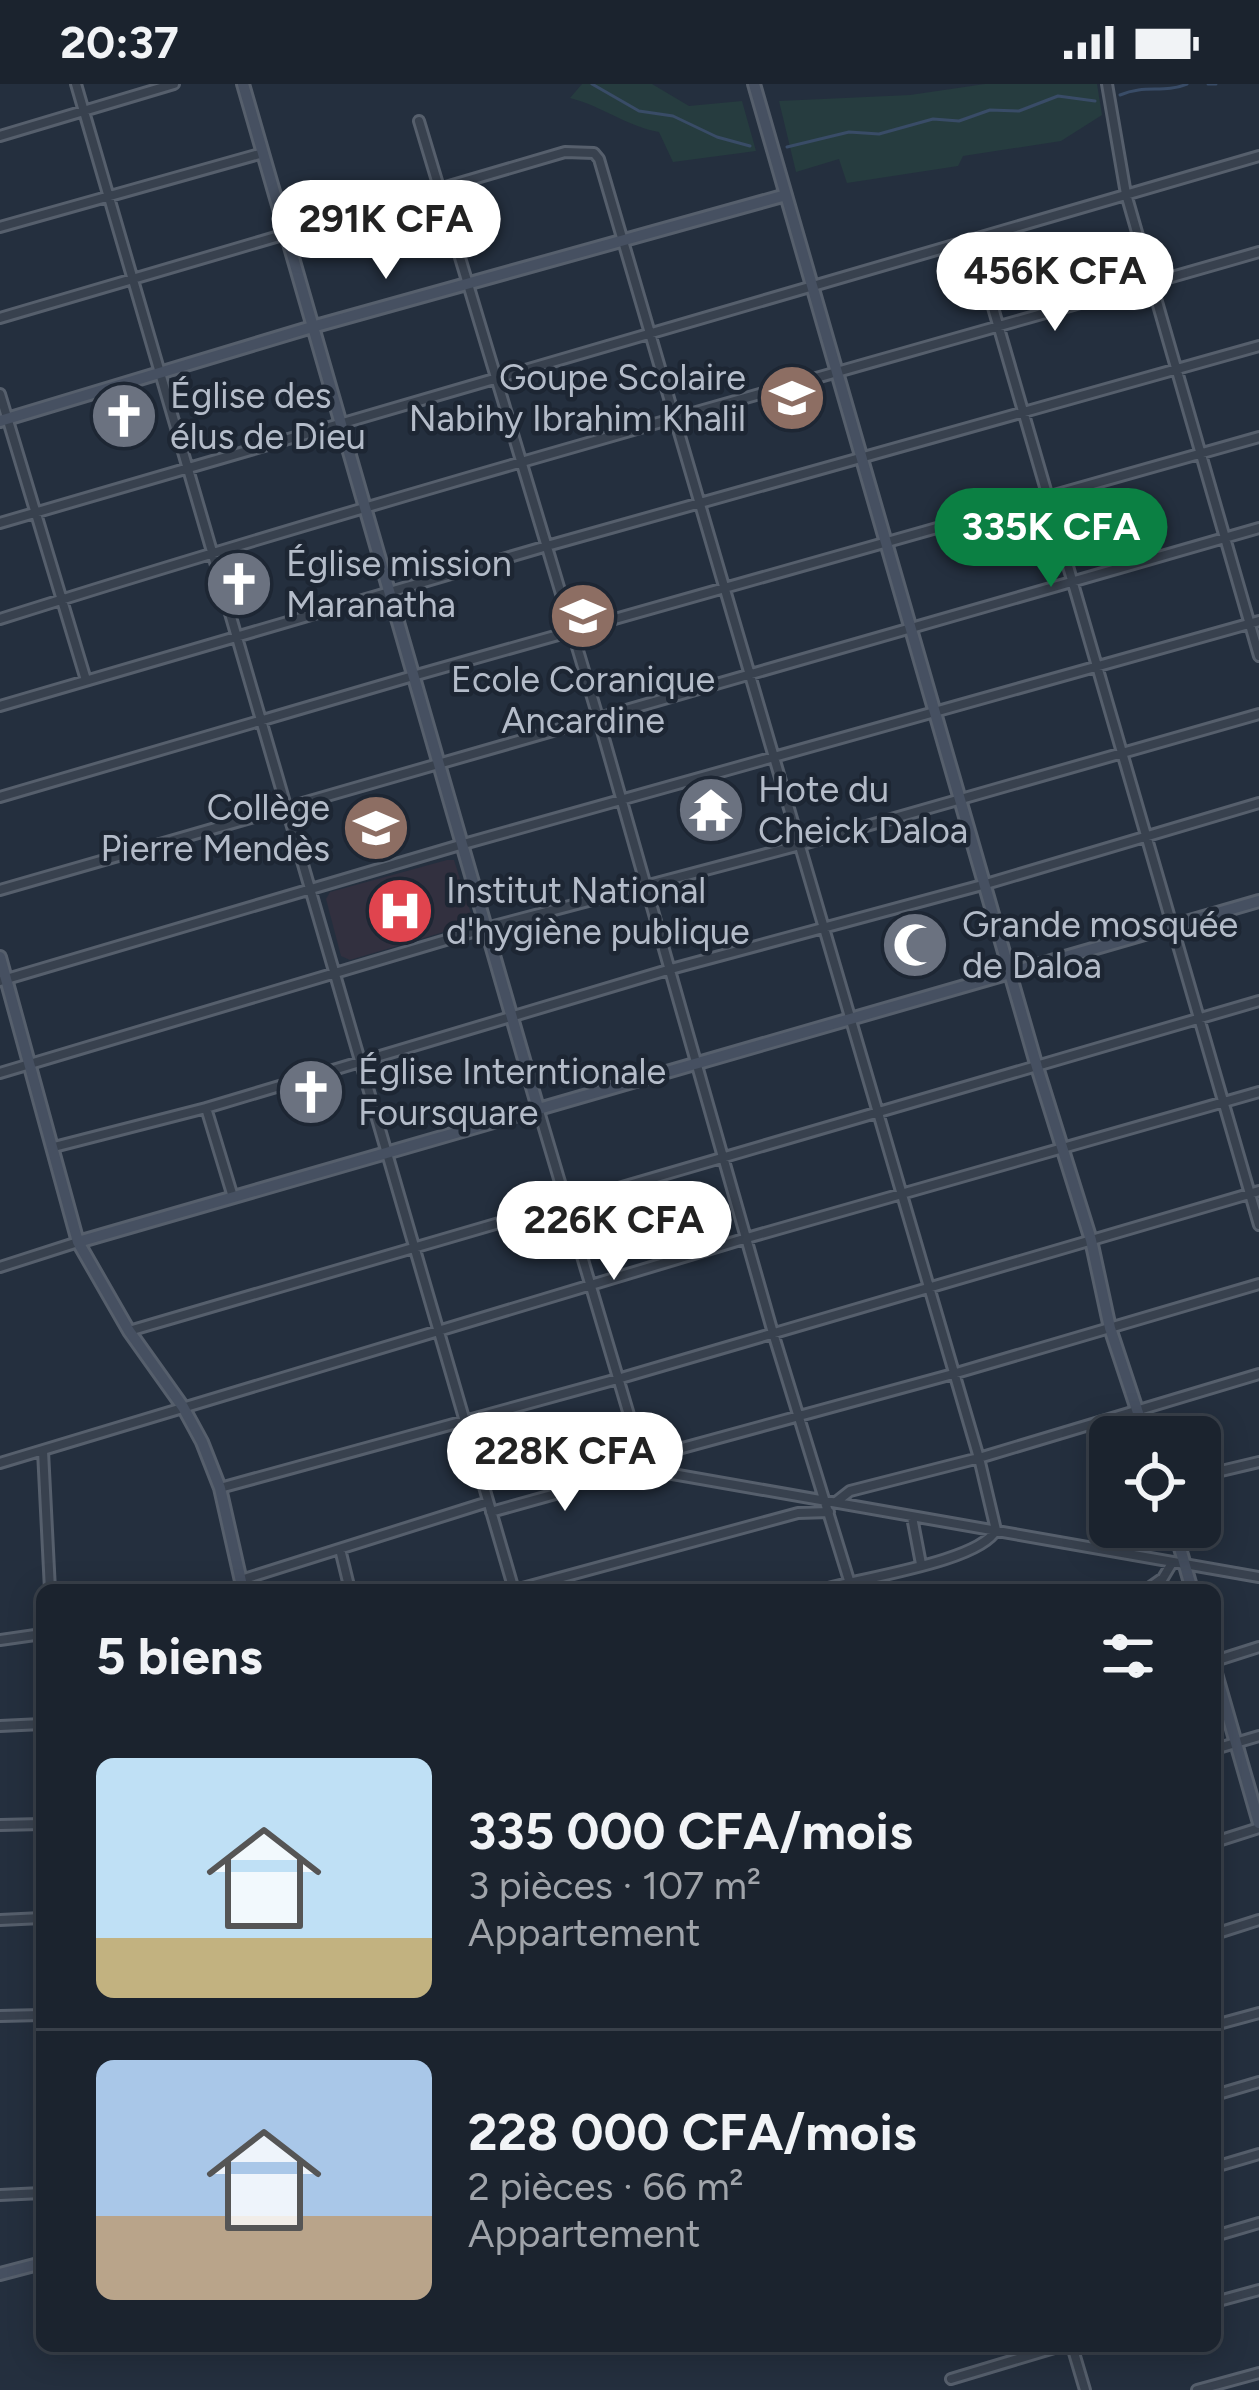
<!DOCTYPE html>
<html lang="fr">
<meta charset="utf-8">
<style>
:root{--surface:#1b232e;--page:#242b36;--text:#f1f3f6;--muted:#a0a4aa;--line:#39404a;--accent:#0b8043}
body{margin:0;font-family:Figtree,sans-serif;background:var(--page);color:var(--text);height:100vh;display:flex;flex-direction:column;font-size:45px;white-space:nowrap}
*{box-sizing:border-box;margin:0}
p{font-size:39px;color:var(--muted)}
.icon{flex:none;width:66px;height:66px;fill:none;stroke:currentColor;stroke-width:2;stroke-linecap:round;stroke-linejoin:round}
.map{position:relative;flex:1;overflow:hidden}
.side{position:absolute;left:36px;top:1500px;width:1185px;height:768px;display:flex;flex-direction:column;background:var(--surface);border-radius:18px;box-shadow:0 6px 30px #0003,0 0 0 3px var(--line)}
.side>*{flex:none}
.buttons{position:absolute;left:1089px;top:1332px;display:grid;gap:24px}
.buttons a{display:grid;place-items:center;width:132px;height:132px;border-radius:18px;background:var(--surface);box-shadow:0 6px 30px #0003,0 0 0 3px var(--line);font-size:60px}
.price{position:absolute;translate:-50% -102px;padding:0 27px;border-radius:42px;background:#fff;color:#222;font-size:39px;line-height:78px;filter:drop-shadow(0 3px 6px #0008)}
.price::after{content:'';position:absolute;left:50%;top:72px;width:36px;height:27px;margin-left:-18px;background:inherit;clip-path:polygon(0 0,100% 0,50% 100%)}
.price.active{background:var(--accent);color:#fff}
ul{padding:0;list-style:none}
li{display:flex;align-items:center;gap:36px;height:300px;padding:0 60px}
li+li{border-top:3px solid var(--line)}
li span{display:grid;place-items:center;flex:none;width:336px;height:240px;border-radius:18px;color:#555}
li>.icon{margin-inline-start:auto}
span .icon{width:144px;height:144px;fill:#fffc;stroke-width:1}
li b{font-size:51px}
h2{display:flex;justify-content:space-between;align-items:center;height:144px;padding:0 60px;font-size:51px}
.status{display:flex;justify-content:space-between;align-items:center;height:84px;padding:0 60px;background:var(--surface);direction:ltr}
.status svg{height:33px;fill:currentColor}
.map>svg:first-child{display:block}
</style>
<div class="status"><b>20:37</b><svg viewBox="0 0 49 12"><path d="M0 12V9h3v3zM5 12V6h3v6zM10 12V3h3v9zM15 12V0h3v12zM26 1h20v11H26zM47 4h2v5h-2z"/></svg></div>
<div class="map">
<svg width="1259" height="2306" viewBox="0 0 1259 2306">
<rect width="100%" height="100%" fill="#242f3e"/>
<!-- medical -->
<path fill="#32303f" d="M447 776H454L474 839 350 876 341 872 326 815 330 808Z"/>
<!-- green -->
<path fill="#263c3f" d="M582 0H652L689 22 742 17 756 67 673 78 659 48C626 42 602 22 570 14Z
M985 0H1097L1102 31 1061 57 963 72 958 82 847 99 839 75 796 88 779 17 910 11Z"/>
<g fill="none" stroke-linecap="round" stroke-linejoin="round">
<!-- stream -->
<path stroke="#394c67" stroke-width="3" d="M592 0 639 27 673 32 717 53 750 62
M1208 0H1216
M1120 11C1146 0 1163 10 1187 0
M787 63 849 48 879 50 933 35 959 37 990 26 1019 27 1058 12 1095 17
M1215 2016 1259 2002"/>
<defs>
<path id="street" d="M76 0 514 1506
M1107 0 1126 110 1259 572
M419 37 598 633 773 1249 852 1506
M0 52 174 0
M0 143 263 69
M974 158 1259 1141
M0 234 565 68 594 69 599 75 979 1374 996 1446C979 1478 859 1494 821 1506
M0 310 86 596
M0 439 1259 72
M0 535C417 403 839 289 1259 168
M0 622 547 462 1259 262
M0 713 413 592 1259 353
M0 806 1259 444
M0 897 460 761 1259 537
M0 989 486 844 800 761 1259 630
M206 1024 233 1113
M538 1024 643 1378
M54 1063 206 1024 671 885 986 800 1259 719
M0 1183 78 1158
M129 1247 1259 917
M475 1362 644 1385 1259 1493
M43 1367 50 1506
M642 1375 953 1290 1259 1200
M0 1379 747 1154 1259 1008
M1200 1392 1259 1378
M220 1404 621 1294 1259 1107
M836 1418 850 1407 979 1374 1259 1290
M491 1428 559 1409 564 1402 557 1373
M912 1433 921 1480
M340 1465 350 1506
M241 1496 488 1418
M515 1506 798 1429 829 1428
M1146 1506 1163 1494 1172 1479
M0 1556 42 1550
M1215 1577 1259 1563
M0 1642 42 1640
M1215 1665 1259 1652
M0 1741 42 1740
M1215 1758 1259 1744
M0 1836 42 1834
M1215 1850 1259 1836
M0 1932 42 1931
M1215 1941 1259 1929
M1215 2011 1259 1998
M1215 2083 1259 2070
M0 2111 42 2109
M1215 2152 1259 2139
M1215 2218 1259 2206
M1072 2262 1085 2306
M951 2295 1061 2262
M1197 2306 1259 2289"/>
<path id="secondary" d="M243 0 538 1024
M754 0 1037 983 1091 1156 1110 1244 1146 1353
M0 337 312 243 786 111
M0 873 78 1158 129 1247 183 1323 202 1358 220 1404 243 1506
M78 1158 1259 817
M1174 1443 1192 1506
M1215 1586 1259 1739
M0 2190 42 2179"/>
</defs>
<!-- street casing -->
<use href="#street" stroke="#565f6c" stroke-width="14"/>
<!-- secondary casing -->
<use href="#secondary" stroke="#565f6c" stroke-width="16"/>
<!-- street -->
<use href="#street" stroke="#38414e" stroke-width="8"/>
<!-- secondary -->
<use href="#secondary" stroke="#465061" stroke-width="10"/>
</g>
<!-- icons -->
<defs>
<symbol id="school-disc" viewBox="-11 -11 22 22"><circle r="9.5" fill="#8d6e63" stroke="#1d2633"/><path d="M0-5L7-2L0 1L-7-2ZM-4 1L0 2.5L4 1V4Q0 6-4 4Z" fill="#fff"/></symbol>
<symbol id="church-disc" viewBox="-11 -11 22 22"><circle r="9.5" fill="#6b7280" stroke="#1d2633"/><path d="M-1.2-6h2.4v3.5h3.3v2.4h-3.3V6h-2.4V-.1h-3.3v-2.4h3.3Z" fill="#fff"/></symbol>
<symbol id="temple-disc" viewBox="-11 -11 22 22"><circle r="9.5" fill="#6b7280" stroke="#1d2633"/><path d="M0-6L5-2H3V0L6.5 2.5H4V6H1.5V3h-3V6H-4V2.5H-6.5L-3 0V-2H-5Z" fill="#fff"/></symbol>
<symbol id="hospital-disc" viewBox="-11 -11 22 22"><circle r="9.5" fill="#e0444e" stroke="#1d2633"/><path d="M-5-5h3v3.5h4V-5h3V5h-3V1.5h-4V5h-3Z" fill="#fff"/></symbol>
<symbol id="mosque-disc" viewBox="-11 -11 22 22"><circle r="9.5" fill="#6b7280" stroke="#1d2633"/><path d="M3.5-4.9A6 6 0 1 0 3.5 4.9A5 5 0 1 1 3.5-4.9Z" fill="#fff"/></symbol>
</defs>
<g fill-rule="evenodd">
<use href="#school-disc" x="754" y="276" width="76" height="76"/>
<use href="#church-disc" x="86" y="294" width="76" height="76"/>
<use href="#church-disc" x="201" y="462" width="76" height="76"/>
<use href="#school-disc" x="545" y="494" width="76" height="76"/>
<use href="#temple-disc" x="673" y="688" width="76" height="76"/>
<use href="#school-disc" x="338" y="706" width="76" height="76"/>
<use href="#hospital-disc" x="362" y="789" width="76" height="76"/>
<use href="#mosque-disc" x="877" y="823" width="76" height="76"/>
<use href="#church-disc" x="273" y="970" width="76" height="76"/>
</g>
<g text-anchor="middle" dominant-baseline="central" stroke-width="9" stroke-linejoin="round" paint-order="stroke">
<!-- poi labels -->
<g font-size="36" fill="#b4bcc9" stroke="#1d2633" text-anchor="start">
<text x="746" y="293" text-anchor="end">Goupe Scolaire<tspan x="746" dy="41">Nabihy Ibrahim Khalil</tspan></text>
<text x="170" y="311">Église des<tspan x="170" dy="41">élus de Dieu</tspan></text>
<text x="286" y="479">Église mission<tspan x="286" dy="41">Maranatha</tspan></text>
<text x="583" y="595" text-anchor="middle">Ecole Coranique<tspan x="583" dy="41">Ancardine</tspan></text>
<text x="758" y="705">Hote du<tspan x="758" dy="41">Cheick Daloa</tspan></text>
<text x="330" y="723" text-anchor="end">Collège<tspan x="330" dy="41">Pierre Mendès</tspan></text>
<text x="446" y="806">Institut National<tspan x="446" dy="41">d'hygiène publique</tspan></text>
<text x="962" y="840">Grande mosquée<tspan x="962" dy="41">de Daloa</tspan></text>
<text x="358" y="987">Église Interntionale<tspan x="358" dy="41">Foursquare</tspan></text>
</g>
</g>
</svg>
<div class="buttons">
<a><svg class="icon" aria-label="locate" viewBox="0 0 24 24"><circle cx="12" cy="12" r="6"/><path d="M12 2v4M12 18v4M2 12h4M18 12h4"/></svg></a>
</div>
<b class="price" style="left:386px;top:198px">291K CFA</b>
<b class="price" style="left:1055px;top:250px">456K CFA</b>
<b class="price active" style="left:1051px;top:506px">335K CFA</b>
<b class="price" style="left:614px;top:1199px">226K CFA</b>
<b class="price" style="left:565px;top:1430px">228K CFA</b>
<section class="side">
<h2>5 biens<svg class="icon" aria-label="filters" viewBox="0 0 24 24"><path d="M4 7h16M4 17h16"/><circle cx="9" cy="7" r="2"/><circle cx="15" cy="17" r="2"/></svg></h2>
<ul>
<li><span style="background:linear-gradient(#bfe0f5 75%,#c2b280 0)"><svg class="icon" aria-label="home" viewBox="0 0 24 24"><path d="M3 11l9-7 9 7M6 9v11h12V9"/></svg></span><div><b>335 000 CFA/mois</b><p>3 pièces · 107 m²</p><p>Appartement</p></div></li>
<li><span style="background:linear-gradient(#a9c7e8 65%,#b9a48a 0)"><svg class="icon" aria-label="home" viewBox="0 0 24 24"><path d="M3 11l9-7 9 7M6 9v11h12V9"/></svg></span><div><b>228 000 CFA/mois</b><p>2 pièces · 66 m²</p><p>Appartement</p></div></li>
</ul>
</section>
</div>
